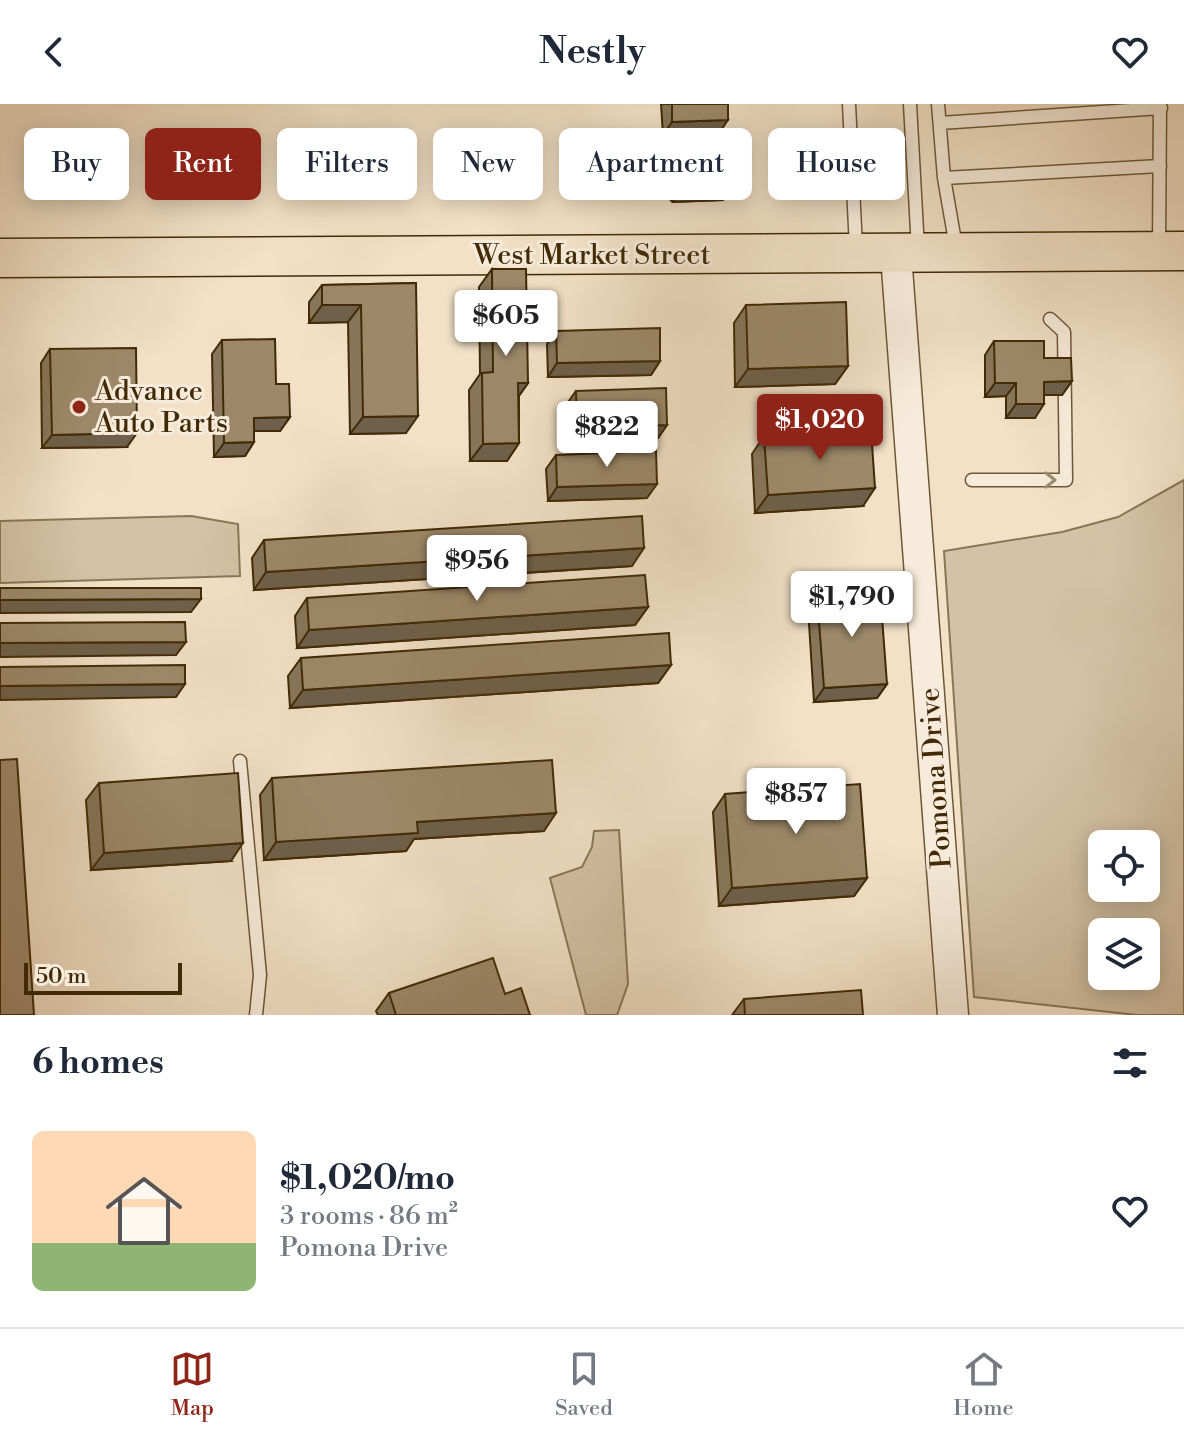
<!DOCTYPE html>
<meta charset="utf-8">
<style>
:root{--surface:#fff;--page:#f2f2f3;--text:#1f2937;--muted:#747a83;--line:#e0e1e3;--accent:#8f2418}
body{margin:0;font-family:"Libre Bodoni",serif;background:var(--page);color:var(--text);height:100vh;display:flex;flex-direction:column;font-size:30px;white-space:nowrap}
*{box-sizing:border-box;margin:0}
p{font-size:26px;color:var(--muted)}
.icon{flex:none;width:44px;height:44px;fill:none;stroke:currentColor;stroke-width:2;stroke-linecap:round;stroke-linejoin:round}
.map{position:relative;height:911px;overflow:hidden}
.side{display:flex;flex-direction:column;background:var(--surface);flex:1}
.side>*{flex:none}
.top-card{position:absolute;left:24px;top:24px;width:1136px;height:72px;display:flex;gap:16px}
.tools{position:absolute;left:1088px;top:726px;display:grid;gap:16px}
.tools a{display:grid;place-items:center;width:72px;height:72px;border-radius:12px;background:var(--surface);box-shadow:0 4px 20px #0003;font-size:40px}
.scale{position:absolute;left:24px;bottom:20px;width:158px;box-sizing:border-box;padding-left:8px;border:4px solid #412a05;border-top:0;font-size:22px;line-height:28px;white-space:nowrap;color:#412a05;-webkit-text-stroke:6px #f7ecdb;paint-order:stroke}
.price{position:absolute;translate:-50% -68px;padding:0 18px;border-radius:8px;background:#fff;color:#222;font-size:26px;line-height:52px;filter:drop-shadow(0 2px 4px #0008)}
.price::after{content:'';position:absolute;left:50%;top:48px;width:24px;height:18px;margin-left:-12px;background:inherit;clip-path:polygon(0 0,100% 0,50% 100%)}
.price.selected{background:var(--accent);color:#fff}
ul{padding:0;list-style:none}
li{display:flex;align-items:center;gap:24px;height:200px;padding:0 32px}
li+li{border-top:2px solid var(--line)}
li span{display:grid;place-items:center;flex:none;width:224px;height:160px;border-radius:12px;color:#555}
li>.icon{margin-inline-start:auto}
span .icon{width:96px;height:96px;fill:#fffc;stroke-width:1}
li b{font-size:34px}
h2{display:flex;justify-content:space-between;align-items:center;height:96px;padding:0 32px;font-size:34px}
.tag{padding:0 28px;border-radius:12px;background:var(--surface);box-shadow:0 4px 20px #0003;font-size:28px;line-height:72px}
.tag.selected{background:var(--accent);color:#fff}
header{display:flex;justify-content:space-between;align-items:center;height:104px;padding:0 32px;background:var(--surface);font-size:36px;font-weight:700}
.menu{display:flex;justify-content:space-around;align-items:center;height:112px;border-top:2px solid var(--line);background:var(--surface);font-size:22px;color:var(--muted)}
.menu a{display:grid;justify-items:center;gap:4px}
.menu .selected{color:var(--accent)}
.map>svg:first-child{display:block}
</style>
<header><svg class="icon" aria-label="back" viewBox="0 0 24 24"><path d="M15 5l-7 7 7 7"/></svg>Nestly<svg class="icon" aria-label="heart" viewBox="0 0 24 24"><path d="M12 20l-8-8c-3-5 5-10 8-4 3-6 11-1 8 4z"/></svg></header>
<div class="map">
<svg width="1184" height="911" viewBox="0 0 1184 911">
<rect width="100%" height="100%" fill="#f2e1c7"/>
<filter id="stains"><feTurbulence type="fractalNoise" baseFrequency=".0025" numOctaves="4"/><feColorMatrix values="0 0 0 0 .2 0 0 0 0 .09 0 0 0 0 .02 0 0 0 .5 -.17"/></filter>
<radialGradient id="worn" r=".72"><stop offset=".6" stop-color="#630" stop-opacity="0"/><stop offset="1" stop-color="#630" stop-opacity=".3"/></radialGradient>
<!-- green -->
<path fill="#d4c2a6" stroke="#8a7656" stroke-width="2" fill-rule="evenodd" d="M1184 376V911H1137L974 893 944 447 1062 428 1118 413ZM1146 740V784H1102V740ZM1146 828V872H1102V828Z
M191 412 238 420 240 472 0 479V417Z
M619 726 628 880 617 911H586L550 774 582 763 592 743 594 727Z"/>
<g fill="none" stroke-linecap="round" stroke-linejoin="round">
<defs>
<path id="service" d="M849 0 856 144
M910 0 918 145
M938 0 944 74 956 143
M940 19 1161 4
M944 74 1160 62
M1159 144 1160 0
M972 376H1066L1064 228 1050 215
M240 657 260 871 256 911"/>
<path id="tertiary" d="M896 151 953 911"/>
<path id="primary" d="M0 154 1184 147"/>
</defs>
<!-- service casing -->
<use href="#service" stroke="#6d5836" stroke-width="15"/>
<!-- tertiary casing -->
<use href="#tertiary" stroke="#6d5836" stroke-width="33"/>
<!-- primary casing -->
<use href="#primary" stroke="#412a05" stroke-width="41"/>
<!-- service -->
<use href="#service" stroke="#f7ecdb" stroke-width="12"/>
<!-- tertiary -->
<use href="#tertiary" stroke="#f7ecdb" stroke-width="30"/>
<!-- primary -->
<use href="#primary" stroke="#f2e1c7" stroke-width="38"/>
</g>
<!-- wall -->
<path fill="#87765b" stroke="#412a05" stroke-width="2" d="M661 0H728L722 25 723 96 673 98 667 93 665 41 672 31H663Z
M492 165 528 279 519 292V339L507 357H470L469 286 480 270 479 183Z
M416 179 406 329 350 330 348 218 309 219V198L322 181Z
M746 201 848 262 835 280 735 283 734 219Z
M556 227 660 257 651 271 548 273 547 240Z
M222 236 276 280 290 313 280 327H254V338L245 352 214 353 212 250Z
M994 237 1044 254 1072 277 1062 291H1044L1035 314H1006V292L985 293V251Z
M50 245 127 343 42 344 41 259Z
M576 287 667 321 658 334 568 338 566 301Z
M764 332 863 402 755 409 752 350Z
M556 351 647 394 548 397 546 365Z
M264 436 632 462 254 486 252 454Z
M817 491 887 580 877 594 814 598 808 504Z
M307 494 648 503 635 521 297 544 295 512Z
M301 554 671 561 658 579 290 604 288 572Z
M272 674 544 727 414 735 406 747 264 756 260 691Z
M99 679 231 757 91 766 86 696Z
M725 690 867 774 854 792 719 802 713 708Z
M389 889 505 890 530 911H378L376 907Z
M744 895 863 911H732Z"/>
<!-- shaded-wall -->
<path fill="#6e604a" stroke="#412a05" stroke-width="2" d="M728 16 719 29 675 27 672 31H663L672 18Z
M733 82 723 96 673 98 683 84Z
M322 201H361L348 218 309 219Z
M660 257 651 271 548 273 557 259Z
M848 262 835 280 735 283 748 265Z
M1072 277 1062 291H1035L1044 278Z
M518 279H528L515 297Z
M995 279H1016L1006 292 985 293Z
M1016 300H1044L1035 314H1006Z
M418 312 406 329 350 330 363 313Z
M290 313 280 327H244L254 314Z
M667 321 658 334 568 338 577 324Z
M137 329 127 343 42 344 52 331Z
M254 338 245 352 214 353 224 339Z
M519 339 507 357H470L483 340Z
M657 380 647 394 548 397 557 383Z
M875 384 863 402 755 409 768 391Z
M644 444 632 462 254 486 266 468Z
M201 495 191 508 0 509V496Z
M648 503 635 521 297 544 309 526Z
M186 538 176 551 0 553V539Z
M671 561 658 579 290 604 303 586Z
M185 580 176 593 0 596V582Z
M887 580 877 594 814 598 824 584Z
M556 709 544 727 414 735 406 747 264 756 276 738 417 718Z
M243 739 231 757 91 766 104 749Z
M867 774 854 792 719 802 732 784Z"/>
<!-- building -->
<path fill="#9d896a" stroke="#412a05" stroke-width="2" d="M672 0H728V16L672 18Z
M731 25 733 82 683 84 677 80 675 27Z
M492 165H526L528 279H518L519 339 483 340 482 269 493 268Z
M416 179 418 312 363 313 361 201H322V181Z
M846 198 848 262 748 265 746 201Z
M660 224V257L557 259 556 227Z
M275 235 276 280H289L290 313 254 314V338L224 339 222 236Z
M994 237H1044V254H1071L1072 277 1044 278V300H1016V279H995Z
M136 244 137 329 52 331 50 245Z
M666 284 667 321 577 324 576 287Z
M871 325 875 384 768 391 764 332Z
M656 347 657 380 557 383 556 351Z
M642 412 644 444 266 468 264 436Z
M645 471 648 503 309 526 307 494Z
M0 484H201V495L0 496Z
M880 486 887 580 824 584 817 491Z
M185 518 186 538 0 539V519Z
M669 529 671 561 303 586 301 554Z
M185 561V580L0 582V563Z
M17 655 34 911H0V656Z
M552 656 556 709 417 718 418 729 276 738 272 674Z
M238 669 243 739 104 749 99 679Z
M860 680 867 774 732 784 725 690Z
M493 854 505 890 521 884 530 911H396L389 889Z
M861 886 863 911H745L744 895Z"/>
<!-- one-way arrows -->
<defs><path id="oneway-chevron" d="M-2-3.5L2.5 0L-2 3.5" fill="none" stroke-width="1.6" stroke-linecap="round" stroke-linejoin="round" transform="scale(2)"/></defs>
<use stroke="#9c8b70" href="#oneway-chevron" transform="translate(1050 376)"/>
<!-- markers -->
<circle fill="#8f2418" stroke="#f7ecdb" stroke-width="3" cx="79" cy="303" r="8"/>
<g text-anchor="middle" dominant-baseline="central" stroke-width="6" stroke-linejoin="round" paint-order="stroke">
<!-- street labels -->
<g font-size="28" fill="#412a05" stroke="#f7ecdb">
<text x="592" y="151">West Market Street</text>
<text transform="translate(936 674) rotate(-94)">Pomona Drive</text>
</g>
<!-- poi labels -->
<g font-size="28" fill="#412a05" stroke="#f7ecdb" text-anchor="start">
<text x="95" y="287">Advance<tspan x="95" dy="32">Auto Parts</tspan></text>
</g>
</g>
<rect width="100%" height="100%" filter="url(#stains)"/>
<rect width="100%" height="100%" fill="url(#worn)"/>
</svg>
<div class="tools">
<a><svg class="icon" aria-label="locate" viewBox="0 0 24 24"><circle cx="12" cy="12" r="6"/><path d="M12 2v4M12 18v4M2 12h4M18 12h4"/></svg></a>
<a><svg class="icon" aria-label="layers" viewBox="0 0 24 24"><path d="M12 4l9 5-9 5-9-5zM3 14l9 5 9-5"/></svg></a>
</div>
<div class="scale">50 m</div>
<b class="price" style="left:506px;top:254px">$605</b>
<b class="price selected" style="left:820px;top:358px">$1,020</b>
<b class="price" style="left:607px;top:365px">$822</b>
<b class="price" style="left:477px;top:499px">$956</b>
<b class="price" style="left:852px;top:535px">$1,790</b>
<b class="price" style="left:796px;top:732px">$857</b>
<div class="top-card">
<a class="tag">Buy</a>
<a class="tag selected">Rent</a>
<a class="tag">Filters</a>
<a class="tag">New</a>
<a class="tag">Apartment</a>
<a class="tag">House</a>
</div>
</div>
<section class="side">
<h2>6 homes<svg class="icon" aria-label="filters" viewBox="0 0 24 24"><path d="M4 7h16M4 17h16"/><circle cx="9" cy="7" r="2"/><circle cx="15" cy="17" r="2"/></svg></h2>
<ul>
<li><span style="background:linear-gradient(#ffd9b3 70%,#8fb573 0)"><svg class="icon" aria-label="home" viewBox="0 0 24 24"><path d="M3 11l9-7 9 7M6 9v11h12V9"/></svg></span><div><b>$1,020/mo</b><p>3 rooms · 86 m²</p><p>Pomona Drive</p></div><svg class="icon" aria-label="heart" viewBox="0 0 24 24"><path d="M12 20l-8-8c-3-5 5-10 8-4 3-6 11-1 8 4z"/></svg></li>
</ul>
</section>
<nav class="menu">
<a class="selected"><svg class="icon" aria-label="map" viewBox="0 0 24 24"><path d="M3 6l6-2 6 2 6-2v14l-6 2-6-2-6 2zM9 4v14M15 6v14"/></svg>Map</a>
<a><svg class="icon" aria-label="saved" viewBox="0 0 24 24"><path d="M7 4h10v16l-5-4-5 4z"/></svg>Saved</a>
<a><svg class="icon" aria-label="home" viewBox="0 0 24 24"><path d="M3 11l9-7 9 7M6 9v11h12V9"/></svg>Home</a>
</nav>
